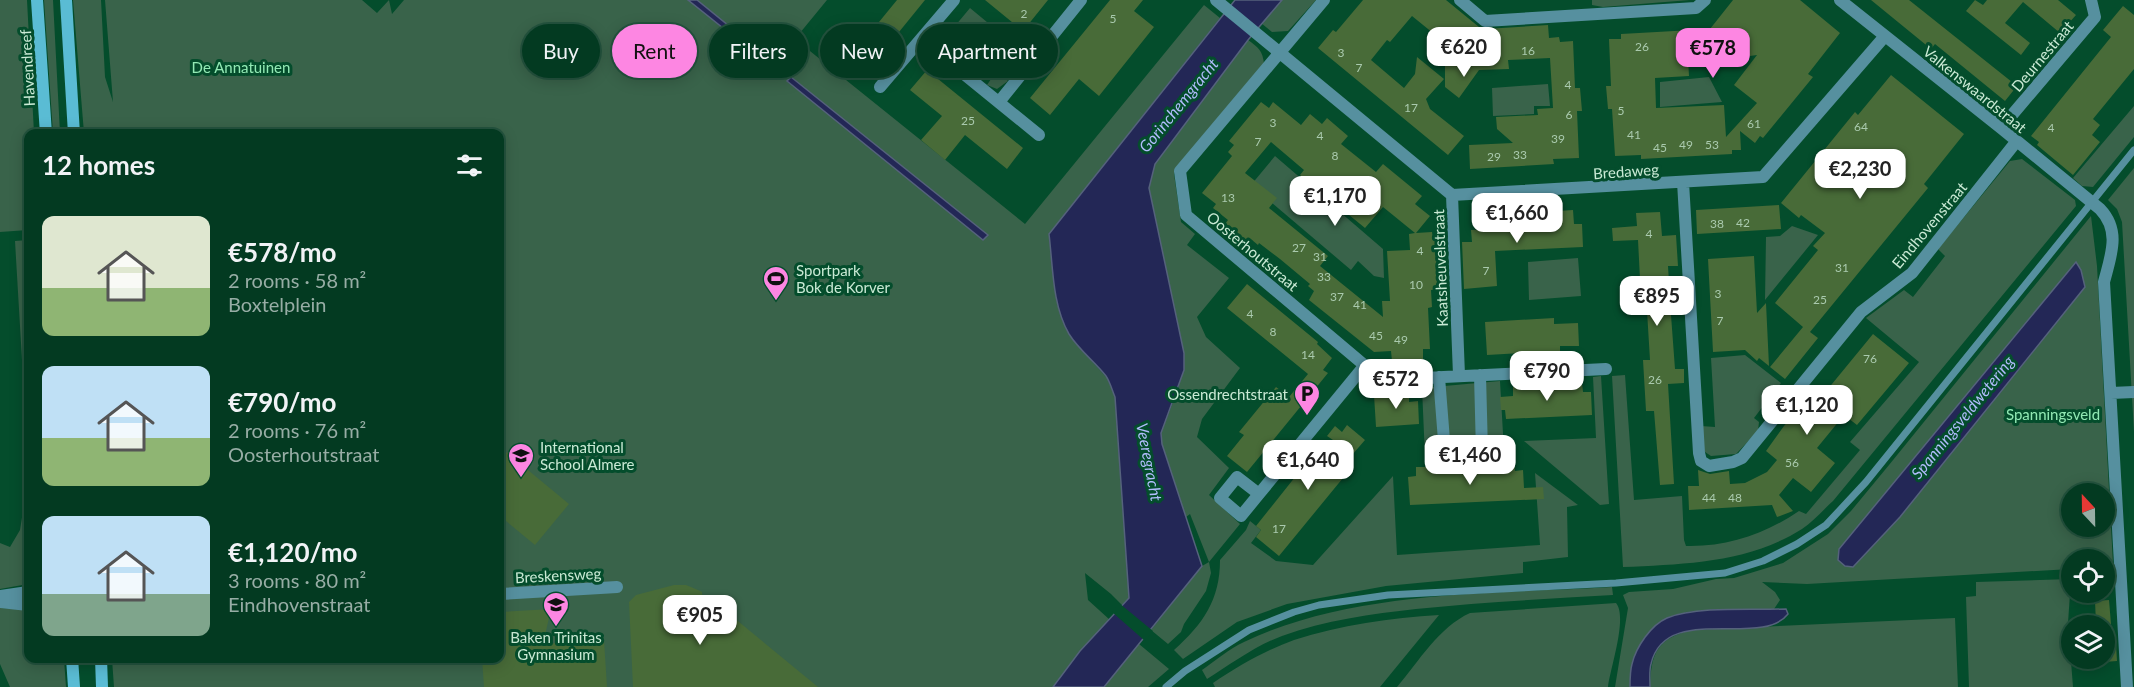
<!DOCTYPE html>
<meta charset="utf-8">
<style>
:root{--surface:#033a21;--page:#0d412a;--text:#f1f3f6;--muted:#97ada5;--line:#24543f;--accent:#fd86e2}
body{margin:0;font-family:Lato,sans-serif;background:var(--page);color:var(--text);height:100vh;display:flex;flex-direction:column;font-size:22px;white-space:nowrap}
*{box-sizing:border-box;margin:0}
p{font-size:20px;color:var(--muted)}
.icon{flex:none;width:33px;height:33px;fill:none;stroke:currentColor;stroke-width:2;stroke-linecap:round;stroke-linejoin:round}
.map{position:relative;flex:1;overflow:hidden}
.panel{position:absolute;left:24px;top:129px;width:480px;height:534px;display:flex;flex-direction:column;background:var(--surface);border-radius:12px;box-shadow:0 3px 15px #0003,0 0 0 2px var(--line)}
.panel>*{flex:none}
.banner{position:absolute;left:522px;top:24px;width:570px;height:54px;display:flex;gap:12px}
.needle{width:39px;rotate:338deg}
.buttons{position:absolute;left:2061px;top:483px;display:grid;gap:12px}
.buttons a{display:grid;place-items:center;width:54px;height:54px;border-radius:50%;background:var(--surface);box-shadow:0 3px 15px #0003,0 0 0 2px var(--line);font-size:30px}
.price{position:absolute;translate:-50% -51px;padding:0 14px;border-radius:12px;background:#fff;color:#222;font-size:20px;line-height:39px;filter:drop-shadow(0 2px 3px #0008)}
.price::after{content:'';position:absolute;left:50%;top:36px;width:18px;height:14px;margin-left:-9px;background:inherit;clip-path:polygon(0 0,100% 0,50% 100%)}
.price.active{background:var(--accent);color:#111}
ul{padding:0;list-style:none}
li{display:flex;align-items:center;gap:18px;height:150px;padding:0 18px}
li span{display:grid;place-items:center;flex:none;width:168px;height:120px;border-radius:12px;color:#555}
li>.icon{margin-inline-start:auto}
span .icon{width:72px;height:72px;fill:#fffc;stroke-width:1}
li b{font-size:26px}
h2{display:flex;justify-content:space-between;align-items:center;height:72px;padding:0 18px;font-size:26px}
.tag{padding:0 21px;border-radius:27px;background:var(--surface);box-shadow:0 3px 15px #0003,0 0 0 2px var(--line);font-size:21px;line-height:54px}
.tag.active{background:var(--accent);color:#111}
.map>svg:first-child{display:block}
</style>
<div class="map">
<svg width="2134" height="687" viewBox="0 0 2134 687">
<rect width="100%" height="100%" fill="#044d2c"/>
<!-- green -->
<path fill="#39634a" fill-rule="evenodd" d="M0 0H27L34 133 28 134V230L0 232Z
M44 0H53L60 133H53Z
M73 0H101L105 77 113 102 105 0H362L377 13 389 0 392 14 404 0H827L795 39 1025 224 1204 5 1220 18 1049 234 1078 346 1107 378 1115 397 1129 598 1122 605 1111 594 1085 573 1088 600 1110 620 1080 651 1053 687H114L112 659 500 658V134L84 133Z
M1282 0H1316L1288 31 1272 32 1261 23Z
M1592 0H1690L1603 7 1592 5Z
M970 8 1028 56 1020 66 1011 60 1000 73 1008 81 997 89 987 85 993 76 949 40 942 49 934 41 936 31 945 38Z
M1248 40C1258 47 1263 51 1264 64L1185 158 1174 174 1181 222 1195 234 1187 245 1229 278 1197 317 1206 337 1240 368 1202 419 1197 437 1229 468 1209 495 1240 524 1209 562 1211 573 1206 591 1184 624 1181 632 1168 644 1151 630 1202 566 1209 562 1190 514 1186 517 1162 444 1161 433 1179 387 1149 188 1155 164Z
M1709 77 1722 102 1660 107V82Z
M1548 84 1550 106H1534V114L1493 116 1492 88Z
M2134 106V137L2093 187 2082 186 2073 178Z
M1275 156 1383 249 1384 278 1374 276 1358 261 1351 270 1251 185Z
M2022 159 2075 200 2076 206 1833 501C1823 510 1813 522 1802 529 1748 563 1685 564 1623 567L1612 376 1625 375 1634 500 1682 496 1684 540 1686 546C1728 547 1765 534 1799 511L1806 514 1860 450 1850 442 1919 362 1866 318 1904 290 1913 297 1945 256 1938 249 2010 161Z
M2134 168V432L2122 222 2117 209 2108 200Z
M2091 216 2097 266 2113 564 2105 567 2104 560H2072L2071 569 1807 584 1762 582 1775 592 1780 600 1774 609 1686 612 1632 664 1630 687H1615L1628 608 1623 595 1629 592 1673 589 1716 579 1734 578 1783 563 1828 534 1851 511 1889 465ZM2081 270 2085 287 1900 517ZM2072 494H2104V526H2072Z
M1792 226 1818 235 1765 300 1766 237 1780 236Z
M28 240V462L15 241Z
M1578 258 1581 296 1529 300 1528 262Z
M1745 355 1781 383 1754 418 1759 422 1758 431 1736 454 1711 456 1702 450 1701 426 1715 427 1711 358Z
M1601 376 1609 504 1600 505 1524 441 1596 438 1593 377Z
M1500 381 1504 451 1425 457 1422 388Z
M1535 473 1578 505 1567 507 1568 557 1523 562V573L1386 586 1287 604 1237 622 1183 659 1174 650C1203 624 1220 600 1220 560L1246 530 1250 521 1261 530 1251 543 1276 561 1313 565 1393 476 1397 555 1540 545Z
M28 480V584L0 589V543L10 547 20 530Z
M2071 579 2068 623 2073 687H1969L1966 597 1976 596V582Z
M1612 587 1613 595C1547 599 1482 602 1416 609 1372 614 1325 620 1282 636 1255 646 1231 664 1207 679L1202 670C1215 661 1229 649 1244 642 1353 590 1492 594 1612 587Z
M1616 603C1628 617 1610 669 1608 687H1397C1419 661 1439 627 1470 613Z
M0 608 28 609V658L64 659 66 687H10L0 664Z
M1439 615 1380 687H1215L1213 683C1238 666 1266 650 1294 640 1340 625 1391 618 1439 615Z
M1955 618 1958 687H1650C1651 653 1657 639 1691 630Z
M1139 644 1169 669 1148 687H1104Z"/>
<!-- water -->
<path fill="#232756" stroke="#55627c" stroke-width="1.5" d="M688 0H697L756 48 753 52Z
M1235 0H1282L1248 40 1155 164 1149 188 1184 353V370L1161 433 1162 444 1202 566 1104 687H1053L1080 651 1129 598 1115 397C1112 390 1110 382 1106 376 1094 361 1079 350 1069 334 1052 305 1053 266 1049 234Z
M791 77 988 235 983 240 787 81Z
M2076 262 2081 270 2085 287 1900 517 1853 567 1845 566 1838 560 1839 549Z
M1786 609 1788 614C1761 649 1665 602 1651 664 1649 671 1650 680 1650 687H1630C1630 680 1630 671 1632 664 1636 647 1651 625 1667 618 1696 606 1754 610 1786 609Z"/>
<!-- pier -->
<path fill="#044d2c" d="M1119 603 1153 631 1145 641 1112 612Z"/>
<!-- building -->
<path fill="#486b38" fill-rule="evenodd" d="M897 0H925L860 80 843 66Z
M985 0H1048L1023 31Z
M1110 0H1143L1134 11 1154 27 1099 96 1079 79 1050 115 1030 98Z
M1363 0H1446L1479 27 1485 29 1548 25 1549 38 1559 37 1560 42 1573 41 1575 88H1580L1582 111H1577L1579 158 1553 159 1554 164 1470 169 1469 145 1513 143 1497 129 1496 117 1538 115 1537 109 1553 108 1550 58 1508 60 1509 69 1479 70 1459 98 1445 87V63L1471 64 1412 16 1390 42 1387 40 1371 60 1404 88 1415 74 1417 57 1444 79 1426 99 1430 109 1464 136 1448 155 1318 48 1333 30 1336 32Z
M1733 0H1800L1840 33 1808 74 1813 77 1763 138 1760 136 1755 143 1740 131 1741 150H1732V154L1641 159V155L1615 156 1612 109H1608L1606 86H1611L1609 39H1621V34L1710 29ZM1731 41 1750 56 1757 55 1734 85 1757 103 1726 137 1724 105 1656 108 1655 78 1689 76 1688 58 1718 57Z
M1871 0H1909L2017 86 2005 101 1935 44 1931 49Z
M1975 0 1983 5 1987 0H2058L2076 15 2060 33 2023 2 2005 23 2030 43 2021 55 1966 11Z
M2123 6 2134 15V69L2093 119 2100 125 2092 135 2100 142 2073 175 2037 145 2039 142 2031 136 2111 37 2103 30Z
M927 70 1023 148 1007 169 965 135 945 160 921 140 942 116 910 90Z
M1891 75 1964 134 1924 184 1928 188 1810 332 1818 338 1785 379 1770 367 1803 327 1775 303 1818 250 1813 246 1825 233 1801 215 1799 218 1781 203 1855 112 1858 115Z
M1261 102 1269 108 1273 102 1301 125 1310 114 1322 124 1327 118 1348 136 1341 144 1376 172 1383 164 1422 196 1415 204 1430 216 1416 233 1432 232 1433 240 1443 239V243H1446L1447 289 1431 290 1432 307 1428 308 1430 349H1423V359L1392 361 1391 351 1374 352 1309 300 1314 291 1308 286 1310 284 1280 259 1259 243 1258 245 1252 240 1246 248 1222 228 1228 220 1213 208 1216 204 1202 193 1232 156 1228 152 1234 145 1229 141ZM1271 142 1304 170 1300 175 1365 228 1383 207 1415 233 1409 234 1410 250 1387 251 1390 301H1382L1383 317 1320 266 1328 256 1269 208 1277 198 1245 173Z
M1779 205 1781 229 1697 234 1696 210Z
M1573 210 1574 224H1582L1583 247 1495 251 1497 286 1464 289 1462 242H1472L1471 230 1510 228V222L1523 221V216H1542V212Z
M1660 212 1662 236 1676 235 1678 266H1668L1671 315 1675 369H1684V383L1668 384 1674 484 1660 485 1654 411H1646L1643 360H1650L1645 278 1640 279 1638 240 1613 241 1612 228 1637 226 1636 213Z
M1754 256 1757 313 1766 303 1769 366 1759 358 1757 361 1745 350 1713 352 1708 259Z
M1247 284 1318 342 1317 344 1332 358 1323 370 1328 373 1247 472 1227 456 1244 435 1239 432 1276 387 1289 397 1308 374 1227 308Z
M1554 318V324L1578 323 1579 346H1560V351L1487 355 1485 322Z
M1873 334 1909 363 1857 425 1844 415 1817 448 1835 463 1811 492 1793 478 1779 495 1793 511 1777 517 1772 505 1689 510 1688 486H1699L1698 470 1710 474 1729 471 1730 484 1745 483 1767 472 1777 460 1766 451 1784 426 1800 406 1809 412Z
M1582 383 1583 392H1591L1592 415 1506 419 1505 410H1501L1500 397 1513 396V387Z
M1409 393V402L1418 401 1419 424 1376 427 1374 395Z
M1347 425 1365 440 1346 462 1352 467 1279 556 1256 537 1261 530 1256 526 1299 472 1304 475 1333 440 1327 436 1335 426 1342 432Z
M500 447 569 504 535 545 500 516Z
M1514 462 1515 471 1523 470 1524 488 1543 487 1544 499 1410 505 1408 477 1416 476V467H1428L1429 472 1502 469V463Z
M674 585H686L698 590 702 592 703 603 721 602 722 608 818 687H633L629 602 636 595Z
M2109 600 2111 624H2096L2095 601Z
M551 609 543 644 604 640 607 687H484L482 658H500V612Z
M2116 644 2117 661 2104 662V645Z"/>
<g fill="none" stroke-linecap="round" stroke-linejoin="round">
<!-- service -->
<path stroke="#56909f" stroke-width="7" d="M1166 687 1185 671 1249 630 1294 612 1319 605 1388 595 1616 583 1725 573 1763 561 1797 544 1826 525 1866 482 2134 150"/>
<!-- minor -->
<path stroke="#56909f" stroke-width="12" d="M1216 0 1452 195 1763 177 1885 36
M1324 0 1180 171 1186 215 1382 380 1606 369
M1460 0 1485 21 1696 8 1705 0
M1840 0 2001 128 2100 209C2121 231 2111 255 2104 282L2127 687
M921 39 1039 135
M880 87 954 0
M999 102 1081 0
M2001 128 2095 17 2091 0
M1683 182 1699 453 1701 461 1709 466 1733 462 1742 458 1861 312 1912 273 2016 142
M1452 195 1459 375
M1439 377 1445 453 1482 452 1480 375
M2111 393 2134 392
M1259 494 1237 477 1220 498 1241 516 1259 494 1365 365
M500 594 617 587
M0 596 28 592
M0 602 28 605"/>
<!-- secondary -->
<path stroke="#5abcd4" stroke-width="12" d="M37 0 46 134
M66 0 74 134
M72 658 74 687
M101 658 102 687"/>
</g>
<!-- icons -->
<defs>
<symbol id="stadium-pin" viewBox="-11 -11 22 30"><path d="M0 17L-7.5 6A9.5 9.5 0 1 1 7.5 6Z" fill="#fd86e2" stroke="#044d2c"/><path d="M0-5a6.5 5 0 1 0 0 10a6.5 5 0 1 0 0-10ZM-3.5-1.8h7v3.6h-7Z" fill="#111"/></symbol>
<symbol id="parking-pin" viewBox="-11 -11 22 30"><path d="M0 17L-7.5 6A9.5 9.5 0 1 1 7.5 6Z" fill="#fd86e2" stroke="#044d2c"/><path d="M-3.5-5.5H1a3.5 3.5 0 0 1 0 7H-1V5.5H-3.5ZM-1-3.4V-.6H.8a1.4 1.4 0 0 0 0-2.8Z" fill="#111"/></symbol>
<symbol id="school-pin" viewBox="-11 -11 22 30"><path d="M0 17L-7.5 6A9.5 9.5 0 1 1 7.5 6Z" fill="#fd86e2" stroke="#044d2c"/><path d="M0-5L7-2L0 1L-7-2ZM-4 1L0 2.5L4 1V4Q0 6-4 4Z" fill="#111"/></symbol>
</defs>
<g fill-rule="evenodd">
<use href="#stadium-pin" x="761" y="264" width="30" height="40"/>
<use href="#parking-pin" x="1292" y="379" width="30" height="40"/>
<use href="#school-pin" x="506" y="441" width="30" height="40"/>
<use href="#school-pin" x="541" y="590" width="30" height="40"/>
</g>
<g text-anchor="middle" dominant-baseline="central" stroke-width="6" stroke-linejoin="round" paint-order="stroke">
<!-- number labels -->
<g font-size="12" fill="#aacaae">
<text x="1024" y="13">2</text>
<text x="1113" y="18">5</text>
<text x="1642" y="46">26</text>
<text x="1528" y="50">16</text>
<text x="1341" y="52">3</text>
<text x="1359" y="67">7</text>
<text x="1568" y="84">4</text>
<text x="1411" y="107">17</text>
<text x="1621" y="110">5</text>
<text x="1569" y="114">6</text>
<text x="968" y="120">25</text>
<text x="1273" y="122">3</text>
<text x="1754" y="123">61</text>
<text x="1861" y="126">64</text>
<text x="2051" y="127">4</text>
<text x="1634" y="134">41</text>
<text x="1320" y="135">4</text>
<text x="1558" y="138">39</text>
<text x="1258" y="141">7</text>
<text x="1686" y="144">49</text>
<text x="1712" y="144">53</text>
<text x="1660" y="147">45</text>
<text x="1520" y="154">33</text>
<text x="1335" y="155">8</text>
<text x="1494" y="156">29</text>
<text x="1228" y="197">13</text>
<text x="1743" y="222">42</text>
<text x="1717" y="223">38</text>
<text x="1649" y="233">4</text>
<text x="1299" y="247">27</text>
<text x="1420" y="250">4</text>
<text x="1320" y="256">31</text>
<text x="1842" y="267">31</text>
<text x="1486" y="270">7</text>
<text x="1324" y="276">33</text>
<text x="1416" y="284">10</text>
<text x="1718" y="293">3</text>
<text x="1337" y="296">37</text>
<text x="1820" y="299">25</text>
<text x="1360" y="304">41</text>
<text x="1250" y="313">4</text>
<text x="1720" y="320">7</text>
<text x="1273" y="331">8</text>
<text x="1376" y="335">45</text>
<text x="1401" y="339">49</text>
<text x="1308" y="354">14</text>
<text x="1870" y="358">76</text>
<text x="1655" y="379">26</text>
<text x="1792" y="462">56</text>
<text x="1709" y="497">44</text>
<text x="1735" y="497">48</text>
<text x="1279" y="528">17</text>
</g>
<!-- street labels -->
<g font-size="15" fill="#caead5" stroke="#044d2c">
<text transform="translate(2042 56) rotate(-50)">Deurnestraat</text>
<text transform="translate(27 68) rotate(-93)">Havendreef</text>
<text transform="translate(1975 89) rotate(39)">Valkenswaardstraat</text>
<text transform="translate(1626 171) rotate(-4)">Bredaweg</text>
<text transform="translate(1929 225) rotate(-50)">Eindhovenstraat</text>
<text transform="translate(1253 251) rotate(40)">Oosterhoutstraat</text>
<text transform="translate(1440 268) rotate(-92)">Kaatsheuvelstraat</text>
<text transform="translate(558 575) rotate(-3)">Breskensweg</text>
</g>
<!-- park labels -->
<g font-size="15" fill="#92e9b4" stroke="#044d2c">
<text x="241" y="67">De Annatuinen</text>
<text x="2053" y="414">Spanningsveld</text>
</g>
<!-- poi labels -->
<g font-size="15" fill="#caead5" stroke="#044d2c" text-anchor="start">
<text x="796" y="270">Sportpark<tspan x="796" dy="17">Bok de Korver</tspan></text>
<text x="1288" y="394" text-anchor="end">Ossendrechtstraat</text>
<text x="540" y="447">International<tspan x="540" dy="17">School Almere</tspan></text>
<text x="556" y="637" text-anchor="middle">Baken Trinitas<tspan x="556" dy="17">Gymnasium</tspan></text>
</g>
<!-- water labels -->
<g font-size="16" font-style="italic" fill="#b1bcfc" stroke="#044d2c">
<text transform="translate(1178 105) rotate(-51)">Gorinchemgracht</text>
<text transform="translate(1962 417) rotate(-51)">Spanningsveldwetering</text>
<text transform="translate(1150 462) rotate(79)">Veeregracht</text>
</g>
</g>
</svg>
<div class="buttons">
<a><svg class="needle" viewBox="-14 -14 28 28"><path d="M0-13l5 13h-10z" fill="#e53935"/><path d="M0 13l5-13h-10z" fill="#97ada5"/></svg></a>
<a><svg class="icon" aria-label="locate" viewBox="0 0 24 24"><circle cx="12" cy="12" r="6"/><path d="M12 2v4M12 18v4M2 12h4M18 12h4"/></svg></a>
<a><svg class="icon" aria-label="layers" viewBox="0 0 24 24"><path d="M12 4l9 5-9 5-9-5zM3 14l9 5 9-5"/></svg></a>
</div>
<b class="price" style="left:1464px;top:78px">€620</b>
<b class="price active" style="left:1713px;top:79px">€578</b>
<b class="price" style="left:1860px;top:200px">€2,230</b>
<b class="price" style="left:1335px;top:227px">€1,170</b>
<b class="price" style="left:1517px;top:244px">€1,660</b>
<b class="price" style="left:1657px;top:327px">€895</b>
<b class="price" style="left:1547px;top:402px">€790</b>
<b class="price" style="left:1396px;top:410px">€572</b>
<b class="price" style="left:1807px;top:436px">€1,120</b>
<b class="price" style="left:1470px;top:486px">€1,460</b>
<b class="price" style="left:1308px;top:491px">€1,640</b>
<b class="price" style="left:700px;top:646px">€905</b>
<div class="banner">
<a class="tag">Buy</a>
<a class="tag active">Rent</a>
<a class="tag">Filters</a>
<a class="tag">New</a>
<a class="tag">Apartment</a>
</div>
<section class="panel">
<h2>12 homes<svg class="icon" aria-label="filters" viewBox="0 0 24 24"><path d="M4 7h16M4 17h16"/><circle cx="9" cy="7" r="2"/><circle cx="15" cy="17" r="2"/></svg></h2>
<ul>
<li><span style="background:linear-gradient(#dfe7d0 60%,#8fb573 0)"><svg class="icon" aria-label="home" viewBox="0 0 24 24"><path d="M3 11l9-7 9 7M6 9v11h12V9"/></svg></span><div><b>€578/mo</b><p>2 rooms · 58 m²</p><p>Boxtelplein</p></div></li>
<li><span style="background:linear-gradient(#bfe0f5 60%,#8fb573 0)"><svg class="icon" aria-label="home" viewBox="0 0 24 24"><path d="M3 11l9-7 9 7M6 9v11h12V9"/></svg></span><div><b>€790/mo</b><p>2 rooms · 76 m²</p><p>Oosterhoutstraat</p></div></li>
<li><span style="background:linear-gradient(#bfe0f5 65%,#7fa58c 0)"><svg class="icon" aria-label="home" viewBox="0 0 24 24"><path d="M3 11l9-7 9 7M6 9v11h12V9"/></svg></span><div><b>€1,120/mo</b><p>3 rooms · 80 m²</p><p>Eindhovenstraat</p></div></li>
</ul>
</section>
</div>
